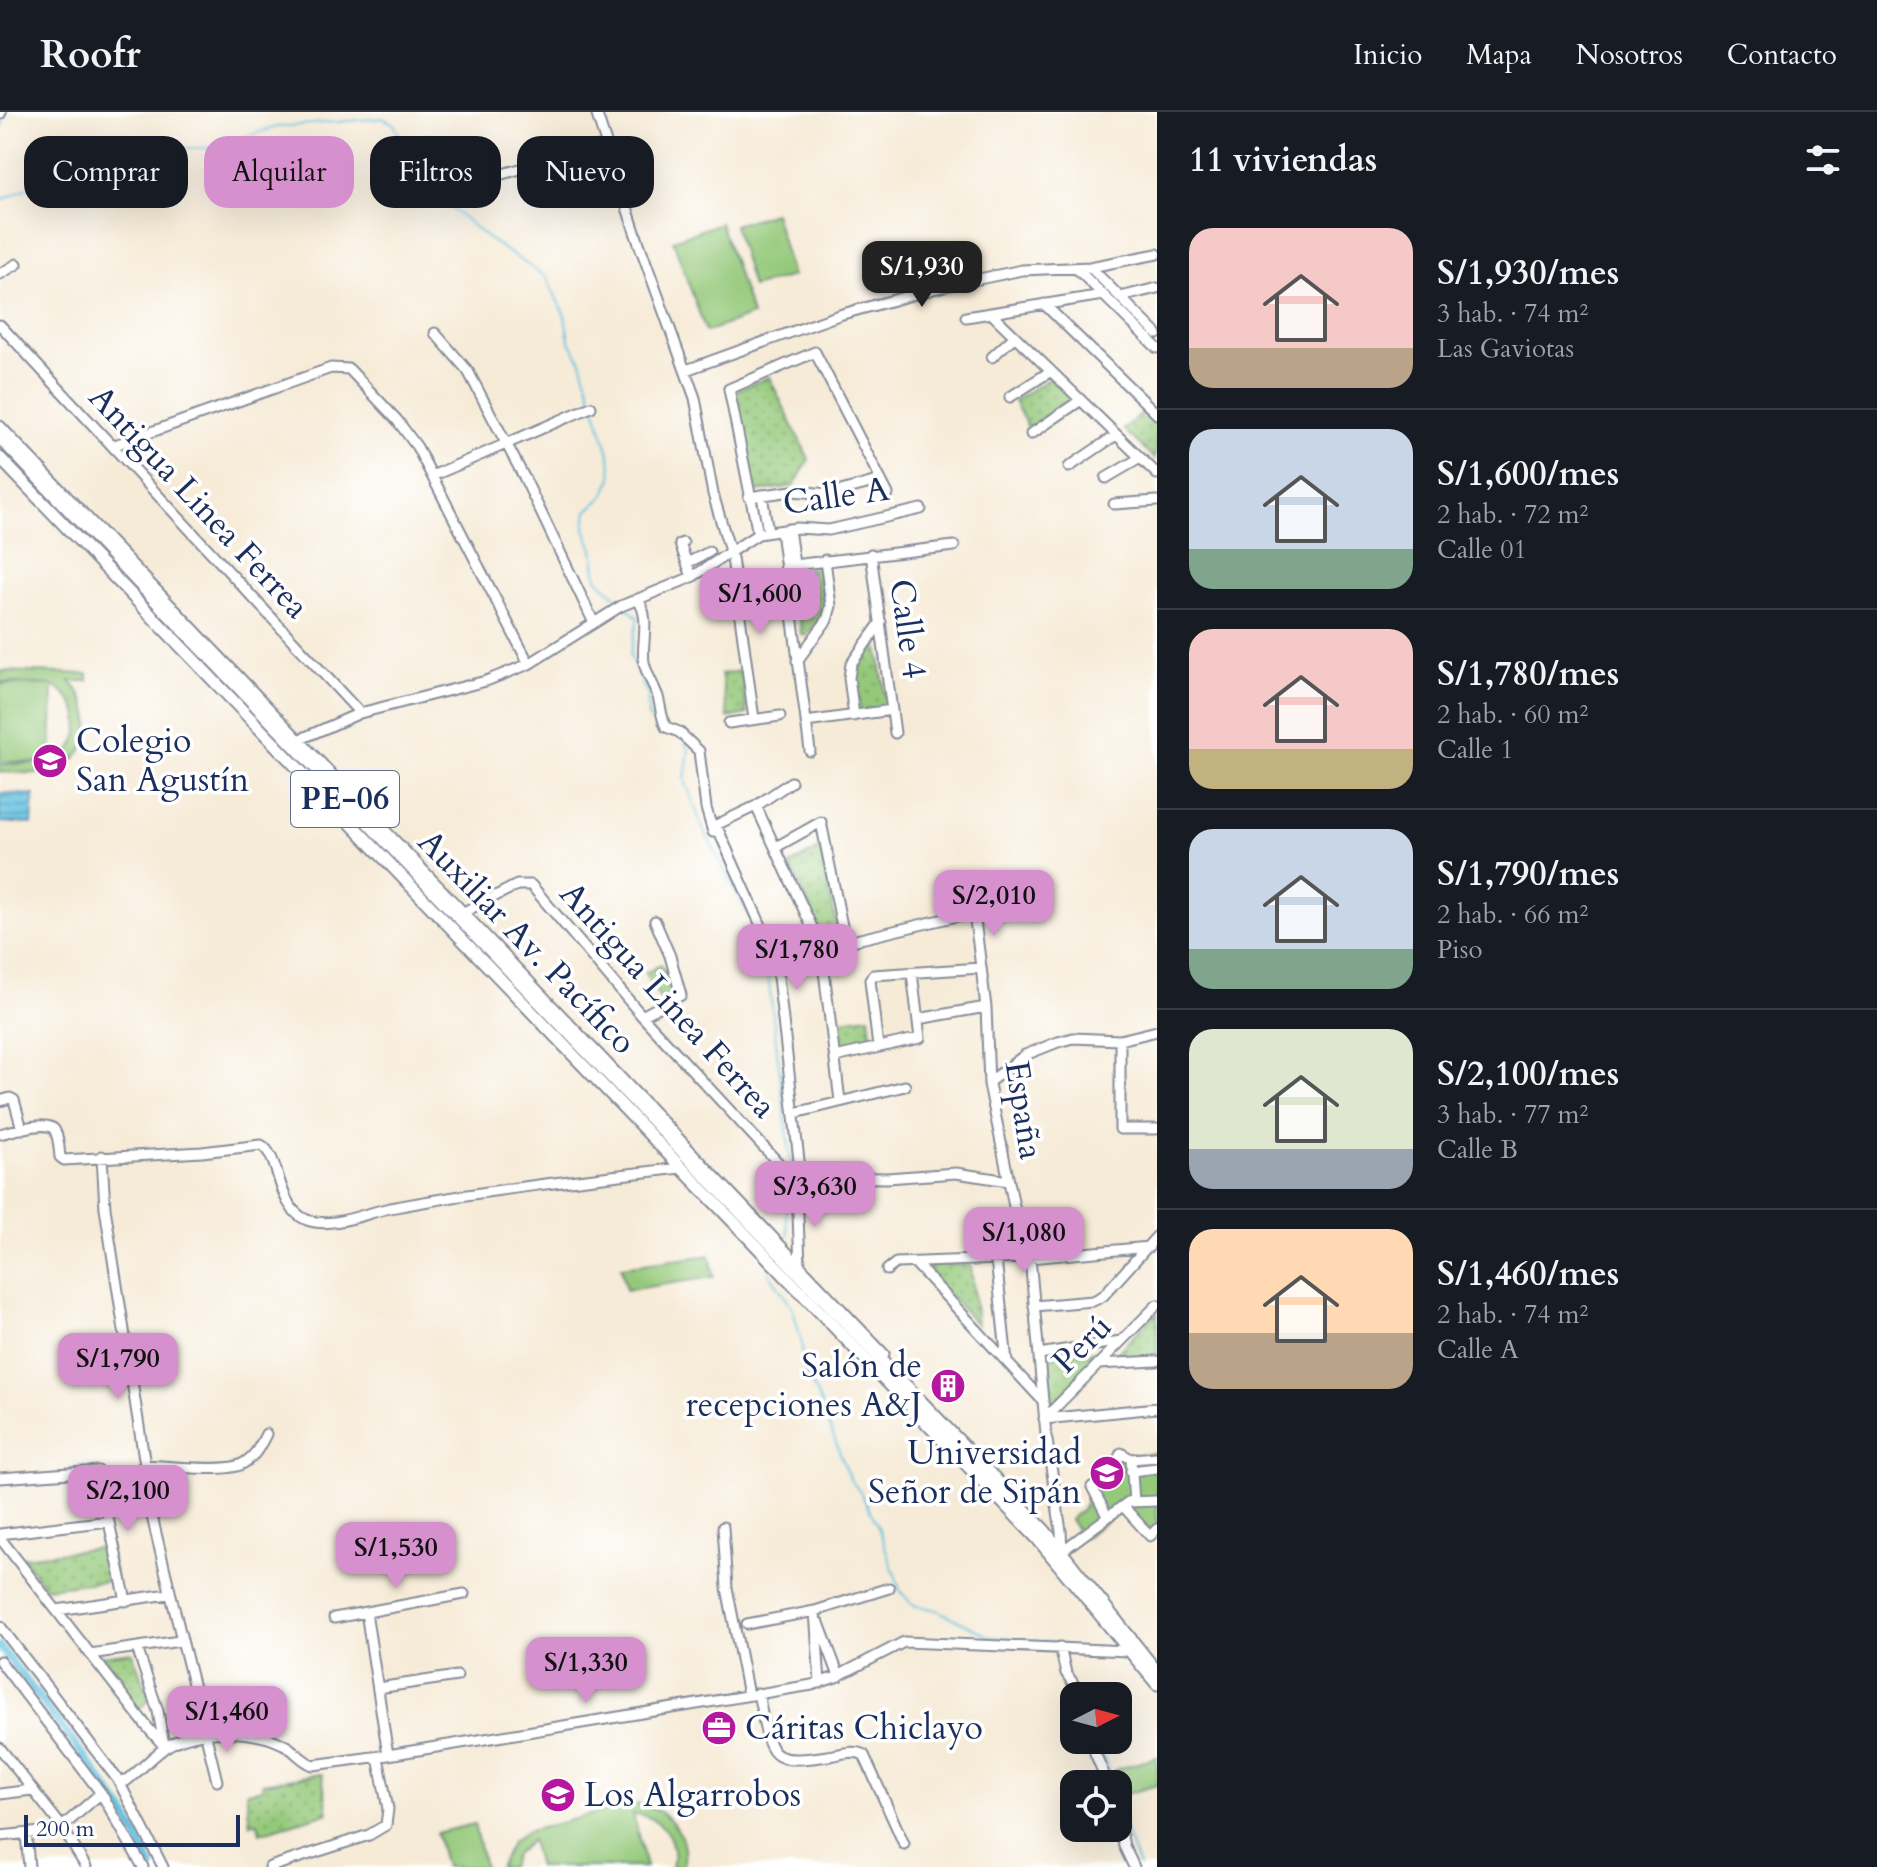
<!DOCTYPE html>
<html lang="es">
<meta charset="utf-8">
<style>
:root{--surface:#171b24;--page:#242831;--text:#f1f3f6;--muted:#9ea1a6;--line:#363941;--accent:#d690ce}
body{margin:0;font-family:Cardo,serif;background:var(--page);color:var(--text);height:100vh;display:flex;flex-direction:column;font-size:30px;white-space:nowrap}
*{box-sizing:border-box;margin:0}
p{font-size:26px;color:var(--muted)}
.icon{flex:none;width:44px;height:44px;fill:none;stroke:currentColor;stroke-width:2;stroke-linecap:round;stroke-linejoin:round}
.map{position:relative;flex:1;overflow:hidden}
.side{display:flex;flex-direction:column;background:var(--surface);width:720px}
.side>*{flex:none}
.guide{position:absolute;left:24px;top:24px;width:760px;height:72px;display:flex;gap:16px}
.needle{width:52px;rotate:84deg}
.buttons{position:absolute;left:1060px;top:1570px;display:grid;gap:16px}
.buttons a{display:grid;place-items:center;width:72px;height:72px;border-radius:16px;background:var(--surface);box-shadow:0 8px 32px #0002;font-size:40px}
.scale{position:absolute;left:24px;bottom:20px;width:216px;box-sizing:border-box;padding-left:8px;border:4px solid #1b2f5e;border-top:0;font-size:22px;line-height:28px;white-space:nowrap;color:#1b2f5e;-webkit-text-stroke:6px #fff;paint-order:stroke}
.price{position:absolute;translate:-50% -68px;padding:0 18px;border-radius:16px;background:var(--accent);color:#111;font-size:26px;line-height:52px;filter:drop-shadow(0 2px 4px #0008)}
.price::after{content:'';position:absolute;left:50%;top:48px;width:24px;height:18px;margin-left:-12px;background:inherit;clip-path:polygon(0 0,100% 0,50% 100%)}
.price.on{background:#222;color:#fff}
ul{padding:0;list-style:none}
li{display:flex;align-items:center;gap:24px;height:200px;padding:0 32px}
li+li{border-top:2px solid var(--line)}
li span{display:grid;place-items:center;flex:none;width:224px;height:160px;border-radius:24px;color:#555}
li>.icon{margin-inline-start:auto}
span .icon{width:96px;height:96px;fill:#fffc;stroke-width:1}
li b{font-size:34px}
h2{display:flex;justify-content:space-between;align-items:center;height:96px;padding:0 32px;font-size:34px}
.chip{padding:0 28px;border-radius:24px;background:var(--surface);box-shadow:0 8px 32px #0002;font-size:28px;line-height:72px}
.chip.on{background:var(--accent);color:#111}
header{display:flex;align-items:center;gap:48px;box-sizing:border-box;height:112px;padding:0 40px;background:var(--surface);border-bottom:2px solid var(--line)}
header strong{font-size:38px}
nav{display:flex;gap:44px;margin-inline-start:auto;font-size:28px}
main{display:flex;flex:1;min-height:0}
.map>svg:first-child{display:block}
</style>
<header>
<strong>Roofr</strong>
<nav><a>Inicio</a><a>Mapa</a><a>Nosotros</a><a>Contacto</a></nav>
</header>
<main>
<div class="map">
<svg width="1157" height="1755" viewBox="0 0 1157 1755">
<defs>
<pattern id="park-dots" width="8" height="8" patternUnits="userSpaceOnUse" patternTransform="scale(2)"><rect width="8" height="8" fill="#95c97a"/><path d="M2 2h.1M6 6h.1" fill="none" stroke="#79a467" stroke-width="1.8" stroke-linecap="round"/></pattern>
<pattern id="water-rules" width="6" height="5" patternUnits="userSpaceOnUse" patternTransform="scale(2)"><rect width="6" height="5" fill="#62c2e0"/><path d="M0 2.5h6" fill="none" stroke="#509eb9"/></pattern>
</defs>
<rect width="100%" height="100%" fill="#fff"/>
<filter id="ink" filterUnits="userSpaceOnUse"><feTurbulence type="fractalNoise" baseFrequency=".0125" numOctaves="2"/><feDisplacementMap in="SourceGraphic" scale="16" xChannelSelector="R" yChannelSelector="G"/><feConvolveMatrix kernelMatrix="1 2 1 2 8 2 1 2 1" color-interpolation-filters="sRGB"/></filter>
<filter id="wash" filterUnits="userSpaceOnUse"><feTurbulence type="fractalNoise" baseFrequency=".006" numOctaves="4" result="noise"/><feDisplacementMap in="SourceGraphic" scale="32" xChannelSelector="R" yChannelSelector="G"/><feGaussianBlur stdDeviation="1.8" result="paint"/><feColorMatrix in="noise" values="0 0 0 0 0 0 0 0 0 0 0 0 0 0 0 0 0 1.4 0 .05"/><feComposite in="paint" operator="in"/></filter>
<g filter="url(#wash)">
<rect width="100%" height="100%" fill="#f6ebd7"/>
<!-- grass -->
<path fill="#95c97a" stroke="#587c6c" stroke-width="2" fill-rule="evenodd" d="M774 101 792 164 752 175 734 113Z
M720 111 752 203 706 220 673 128Z
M0 559 88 562V569H70C91 592 99 625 73 648 68 653 59 659 51 660 35 663 16 660 0 660V652L50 651 0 649V572L51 573 0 570ZM53 574C88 590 87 638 51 651Z
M661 853 675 878 660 887 645 861Z
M710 1143 714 1165 626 1178 621 1155Z
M1157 1341V1414L1149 1421 1128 1397 1136 1391 1131 1344Z
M1123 1344H1128L1133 1390 1083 1426 1070 1408 1082 1397 1092 1377Z
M1157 1645V1673L1123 1683 1115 1658Z
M630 1692C664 1691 691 1721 683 1755H672C678 1727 662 1704 633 1702L646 1755H538L531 1728 515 1743 510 1755H499L511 1731 526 1720Z
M474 1712 484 1755H445L436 1721Z"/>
<!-- park -->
<path fill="url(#park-dots)" stroke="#587c6c" stroke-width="2" d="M769 265 809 347 794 374 755 380 752 378 732 280Z
M1050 266 1072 287 1028 316 1014 289Z
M1147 298 1157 307 1155 347 1123 317Z
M820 455 826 496 825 501 806 524 801 522 794 459Z
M877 529 887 594 884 597 860 599 855 558 873 530Z
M742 559 747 602 728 606 721 562Z
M821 736 839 826 825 829 790 753Z
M869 904 872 931 838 939 834 909Z
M930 1152 971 1153 977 1213 929 1162Z
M1157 1200V1246L1120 1249 1116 1242Z
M1093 1239 1099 1247 1052 1294 1048 1292 1043 1248 1045 1245Z
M109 1435 116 1468 46 1476 22 1445Z
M132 1540 150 1588 137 1598 99 1550 102 1544Z
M322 1662 328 1701 260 1721 258 1711 250 1712 246 1680 263 1677 262 1671Z"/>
<!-- water -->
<path fill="url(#water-rules)" stroke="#3e789f" stroke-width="2" d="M0 681 34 683 32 712 0 710Z"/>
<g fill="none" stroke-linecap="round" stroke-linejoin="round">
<!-- stream -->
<path stroke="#62c2e0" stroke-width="2" d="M0 21 6 0
M0 89 109 36H207L277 15 383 6 394 12 423 72 491 129 546 165 565 204 569 228 581 249 610 345 612 366 603 385 587 399 585 417 593 437 597 466 622 491
M626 495 638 506 630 543 648 584V605L665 619
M685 632 689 637 685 668 703 717 753 812 766 848 791 1052 787 1055
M783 1060 788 1123
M768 1159 793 1197 802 1232 803 1256 819 1287 850 1367 860 1380 877 1412 901 1480 913 1493 937 1498 991 1525 1065 1532
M1098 1628 1113 1672
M1118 1689 1121 1705
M1124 1715 1139 1755"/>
<!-- canal -->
<path stroke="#62c2e0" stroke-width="8" d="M0 1535 96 1660 127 1705 152 1755"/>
</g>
</g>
<g filter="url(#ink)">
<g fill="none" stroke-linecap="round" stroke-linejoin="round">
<defs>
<path id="minor" d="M596 0 636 123 695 286 713 382 732 446 754 607
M0 2 1 0
M429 28 448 49 475 56 488 66 606 33
M1090 155 1157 222
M1076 156 1157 236
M0 162 17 152
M1120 185 1157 176
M1044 192 1157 302
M991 201 1157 362
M966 205 1103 183
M0 213 360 601
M435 221 468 259 525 367 594 511
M992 245 1015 224
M686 258 839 203 941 175 1022 158 1090 155 1157 142
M1010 285 1051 259
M0 314 884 1242
M1031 322 1081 288
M112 334 331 256 349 257 397 308 417 335 529 552
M1069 355 1116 323
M432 364 591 295
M1106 366 1140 346
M762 383 768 420
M749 385 792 379 830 382 881 368
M1114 392 1157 389
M789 417 794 452
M781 419 810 639
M758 422 729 277 815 240 888 382
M683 431 680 432 692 465
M871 442 895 621
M687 451 709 440
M785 454 954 434
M638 488C651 506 641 530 644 550 646 562 654 573 658 585 661 595 661 605 666 615L679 620 699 639 706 696 713 720
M797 549 827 508 831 494 825 448
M854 604 849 566 851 552 881 510
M806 610 892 598
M729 611 780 604
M294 630 360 601 486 569 529 552 621 494 692 465 758 422 797 416 829 418 921 397
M791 670 756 694 716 713 776 847 800 1057 797 1076 800 1155
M756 694 821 835 840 989
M776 735 821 710 845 829
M462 801 517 773H531L642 904 798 1072
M776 847 974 800 986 895 989 972 1015 1099 1026 1121 1030 1146 1046 1322 1061 1419 1062 1439
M642 904 681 883 670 844 655 809
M918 907 986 895
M1120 928V1017H1157
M878 935 870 868 873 863 981 856
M835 945 920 926 912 861
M989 970 1025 943 1058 930 1073 926 1120 928 1157 919
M0 989 10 986 14 988 22 1017
M795 1001 905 974
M0 1022C11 1019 50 1007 55 1019 59 1026 59 1037 60 1045L64 1048 202 1040 261 1033C281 1044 276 1096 307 1108 333 1117 365 1101 390 1096 486 1078 584 1067 681 1056
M102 1044 105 1096 145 1353C166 1354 226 1361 242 1352 255 1345 260 1334 266 1322
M800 1065 887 1066 956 1061 1009 1069
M996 1147 1007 1250
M915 1151 1043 1289
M887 1158 896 1151 1030 1146 1149 1135
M1034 1194 1093 1189 1103 1184 1157 1124
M1039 1242 1121 1229
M1098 1252 1157 1249
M1044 1307 1157 1193
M1044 1307 1157 1296
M1131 1347 1134 1390
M141 1356C164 1461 192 1565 217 1669
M1131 1359 1157 1356
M0 1366 98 1359 126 1489
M1123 1394 1150 1424 1157 1417
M1107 1404 1092 1375 1112 1360 1121 1341 1131 1347 1157 1345
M723 1415 727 1476 748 1583
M0 1422 109 1409
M0 1426 148 1616 165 1635
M1062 1439 1128 1390 1157 1389
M57 1498 169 1482
M815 1499 820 1571
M366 1500 388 1643
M334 1506 464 1482
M819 1511 839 1564
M747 1512 815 1499 889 1476
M0 1514 118 1668 163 1755
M1060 1535 1066 1561 1082 1584
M137 1536 158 1599 164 1633
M90 1542 180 1529
M0 1549 101 1681 143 1755
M378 1576 457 1564
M758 1581C772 1646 763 1654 834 1643 845 1641 855 1638 864 1643L904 1732
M1093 1628 1095 1641 1108 1672
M0 1636 62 1715 86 1755
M118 1668 126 1669C141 1658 153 1643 169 1633 198 1616 253 1617 283 1632 294 1637 301 1649 313 1653L388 1643 812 1573 836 1565 904 1530 1129 1539
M0 1682 32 1678
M1118 1706 1124 1734 1134 1755
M26 1722 29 1755
M0 1724 52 1719 62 1715 101 1681
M270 1755 369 1723 386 1713 388 1697 378 1645"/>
<path id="major" d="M0 326 1044 1418 1157 1560
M0 346 1037 1426 1157 1572"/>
</defs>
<!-- minor casing -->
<use href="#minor" stroke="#888d9a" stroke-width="13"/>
<!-- major casing -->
<use href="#major" stroke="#888d9a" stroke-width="15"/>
<!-- minor -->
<use href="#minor" stroke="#fff" stroke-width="9"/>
<!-- major -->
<use href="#major" stroke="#fff" stroke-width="11"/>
</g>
</g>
<!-- icons -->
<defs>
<symbol id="school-disc" viewBox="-11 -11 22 22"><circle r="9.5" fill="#b5179e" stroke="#fff"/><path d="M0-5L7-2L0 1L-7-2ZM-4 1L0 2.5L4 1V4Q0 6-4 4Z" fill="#fff"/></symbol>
<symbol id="building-disc" viewBox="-11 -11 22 22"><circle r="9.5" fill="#b5179e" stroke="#fff"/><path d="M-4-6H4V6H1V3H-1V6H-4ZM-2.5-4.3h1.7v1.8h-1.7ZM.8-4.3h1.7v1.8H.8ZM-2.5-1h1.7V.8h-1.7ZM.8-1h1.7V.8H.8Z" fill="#fff"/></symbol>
<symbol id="university-disc" viewBox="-11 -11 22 22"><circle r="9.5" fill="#b5179e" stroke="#fff"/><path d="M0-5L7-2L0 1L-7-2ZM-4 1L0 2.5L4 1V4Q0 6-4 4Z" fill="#fff"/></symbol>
<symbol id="office-disc" viewBox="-11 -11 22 22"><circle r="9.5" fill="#b5179e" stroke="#fff"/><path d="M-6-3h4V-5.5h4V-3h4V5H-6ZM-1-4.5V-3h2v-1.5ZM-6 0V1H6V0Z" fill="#fff"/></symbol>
</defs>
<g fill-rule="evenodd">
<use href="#school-disc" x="30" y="629" width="40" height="40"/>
<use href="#building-disc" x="928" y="1254" width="40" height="40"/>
<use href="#university-disc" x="1087" y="1341" width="40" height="40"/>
<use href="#office-disc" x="699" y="1596" width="40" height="40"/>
<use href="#school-disc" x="538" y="1663" width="40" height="40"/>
</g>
<g text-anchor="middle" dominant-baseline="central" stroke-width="7" stroke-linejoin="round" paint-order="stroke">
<!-- shield labels -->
<rect fill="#fff" stroke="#5f6d8e" stroke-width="2" x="291" y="659" width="108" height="56" rx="6"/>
<g font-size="32" font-weight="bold" fill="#1b2f5e">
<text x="345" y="687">PE-06</text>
</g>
<!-- street labels -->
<g font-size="34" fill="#1b2f5e" stroke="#fff">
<text transform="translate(836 384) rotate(-8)">Calle A</text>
<text transform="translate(199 390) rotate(47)">Antigua Linea Ferrea</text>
<text transform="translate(908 517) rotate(82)">Calle 4</text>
<text transform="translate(527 830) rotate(46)">Auxiliar Av. Pacífico</text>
<text transform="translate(668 888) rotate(48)">Antigua Linea Ferrea</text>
<text transform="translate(1024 998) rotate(81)">España</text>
<text transform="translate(1082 1232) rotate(-45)">Perú</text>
</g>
<!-- poi labels -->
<g font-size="34" fill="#1b2f5e" stroke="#fff" text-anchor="start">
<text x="76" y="629">Colegio<tspan x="76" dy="39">San Agustín</tspan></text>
<text x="922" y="1254" text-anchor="end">Salón de<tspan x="922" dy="39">recepciones A&amp;J</tspan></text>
<text x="1081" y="1341" text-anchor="end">Universidad<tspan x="1081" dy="39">Señor de Sipán</tspan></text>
<text x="745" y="1616">Cáritas Chiclayo</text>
<text x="584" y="1683">Los Algarrobos</text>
</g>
</g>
</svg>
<div class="buttons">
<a><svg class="needle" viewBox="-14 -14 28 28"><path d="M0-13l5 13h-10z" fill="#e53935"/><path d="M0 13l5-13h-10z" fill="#9ea1a6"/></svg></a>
<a><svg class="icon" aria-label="locate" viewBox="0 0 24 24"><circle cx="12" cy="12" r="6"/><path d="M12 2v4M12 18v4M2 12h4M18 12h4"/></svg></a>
</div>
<div class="scale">200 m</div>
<b class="price on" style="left:922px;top:197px">S/1,930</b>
<b class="price" style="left:760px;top:524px">S/1,600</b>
<b class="price" style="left:994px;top:826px">S/2,010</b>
<b class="price" style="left:797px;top:880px">S/1,780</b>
<b class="price" style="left:815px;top:1117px">S/3,630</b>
<b class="price" style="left:1024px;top:1163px">S/1,080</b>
<b class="price" style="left:118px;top:1289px">S/1,790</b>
<b class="price" style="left:128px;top:1421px">S/2,100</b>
<b class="price" style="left:396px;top:1478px">S/1,530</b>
<b class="price" style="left:586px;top:1593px">S/1,330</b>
<b class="price" style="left:227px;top:1642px">S/1,460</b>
<div class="guide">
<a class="chip">Comprar</a>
<a class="chip on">Alquilar</a>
<a class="chip">Filtros</a>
<a class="chip">Nuevo</a>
</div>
</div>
<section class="side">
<h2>11 viviendas<svg class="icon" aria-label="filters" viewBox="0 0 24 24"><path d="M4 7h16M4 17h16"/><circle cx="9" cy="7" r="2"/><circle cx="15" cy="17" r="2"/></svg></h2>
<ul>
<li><span style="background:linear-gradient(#f6c9c9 75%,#b9a48a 0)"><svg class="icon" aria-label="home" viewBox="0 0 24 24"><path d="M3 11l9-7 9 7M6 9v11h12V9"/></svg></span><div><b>S/1,930/mes</b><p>3 hab. · 74 m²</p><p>Las Gaviotas</p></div></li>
<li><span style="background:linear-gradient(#c9d6e8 75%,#7fa58c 0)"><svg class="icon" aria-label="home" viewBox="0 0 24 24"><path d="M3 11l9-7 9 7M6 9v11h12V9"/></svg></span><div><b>S/1,600/mes</b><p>2 hab. · 72 m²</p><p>Calle 01</p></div></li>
<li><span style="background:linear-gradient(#f6c9c9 75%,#c2b280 0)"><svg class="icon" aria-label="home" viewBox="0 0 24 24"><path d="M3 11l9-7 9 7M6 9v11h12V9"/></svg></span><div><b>S/1,780/mes</b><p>2 hab. · 60 m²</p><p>Calle 1</p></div></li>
<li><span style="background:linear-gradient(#c9d6e8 75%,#7fa58c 0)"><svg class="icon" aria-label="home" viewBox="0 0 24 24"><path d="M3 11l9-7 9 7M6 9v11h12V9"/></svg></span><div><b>S/1,790/mes</b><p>2 hab. · 66 m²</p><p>Piso</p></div></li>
<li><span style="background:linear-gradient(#dfe7d0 75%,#9aa5b1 0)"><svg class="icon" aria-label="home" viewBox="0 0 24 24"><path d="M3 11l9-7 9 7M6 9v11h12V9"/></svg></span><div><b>S/2,100/mes</b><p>3 hab. · 77 m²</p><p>Calle B</p></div></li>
<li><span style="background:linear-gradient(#ffd9b3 65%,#b9a48a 0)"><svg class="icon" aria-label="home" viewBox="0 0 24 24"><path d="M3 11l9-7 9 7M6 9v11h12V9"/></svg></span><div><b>S/1,460/mes</b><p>2 hab. · 74 m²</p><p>Calle A</p></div></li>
</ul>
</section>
</main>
